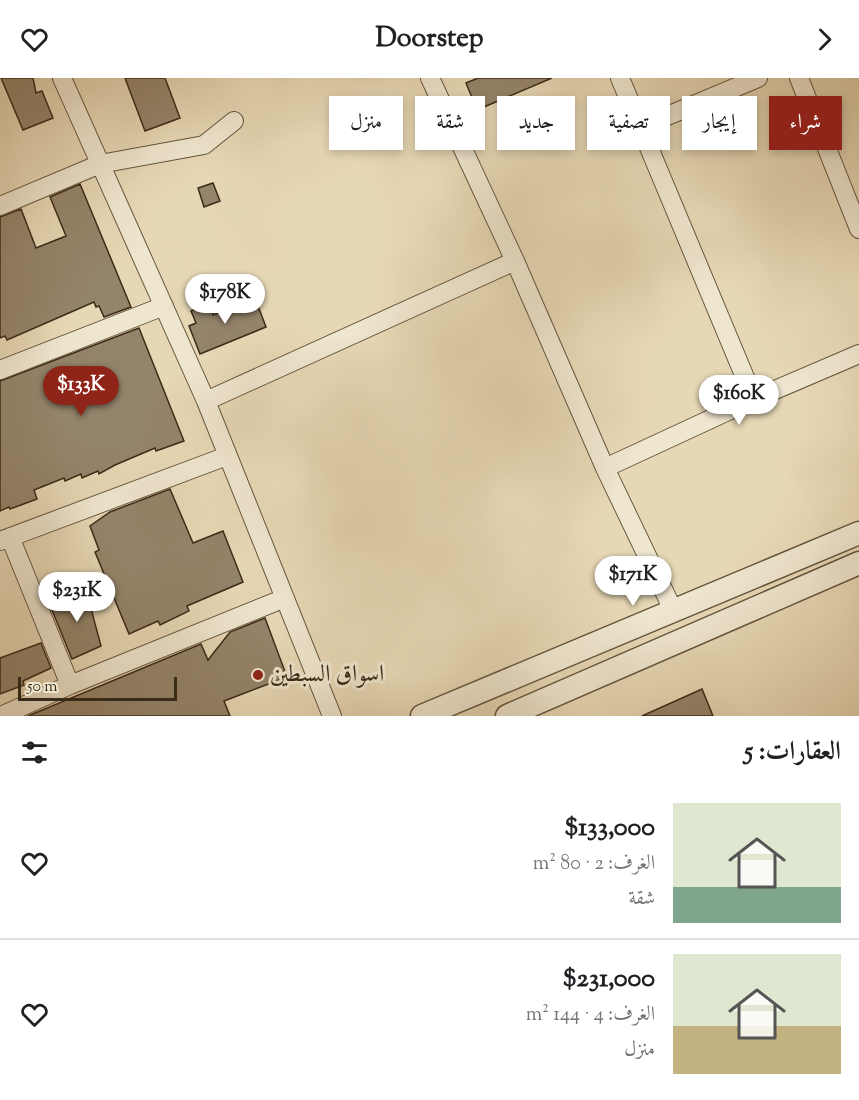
<!DOCTYPE html>
<html lang="ar">
<meta charset="utf-8">
<style>
:root{--surface:#fff;--page:#f6f6f6;--text:#202124;--muted:#757577;--line:#e0e0e0;--accent:#8f2418}
body{margin:0;font-family:"Sorts Mill Goudy",Amiri,serif;background:var(--page);color:var(--text);direction:rtl;height:100vh;display:flex;flex-direction:column;font-size:22px;white-space:nowrap}
*{box-sizing:border-box;margin:0}
p{font-size:20px;color:var(--muted)}
.icon{flex:none;width:33px;height:33px;fill:none;stroke:currentColor;stroke-width:2;stroke-linecap:round;stroke-linejoin:round}
.map{position:relative;height:638px;overflow:hidden;direction:ltr}
.details{display:flex;flex-direction:column;background:var(--surface);flex:1}
.details>*{flex:none}
.banner{position:absolute;left:18px;top:18px;width:824px;height:54px;direction:rtl;display:flex;gap:12px}
.scale{position:absolute;left:18px;bottom:15px;width:159px;box-sizing:border-box;padding-left:6px;border:3px solid #3a2a18;border-top:0;font-size:16px;line-height:21px;white-space:nowrap;color:#3a2a18;-webkit-text-stroke:4px #efe6cf;paint-order:stroke}
.price{position:absolute;translate:-50% -51px;padding:0 14px;border-radius:21px;background:#fff;color:#222;font-size:20px;line-height:39px;filter:drop-shadow(0 2px 3px #0008)}
.price::after{content:'';position:absolute;left:50%;top:36px;width:18px;height:14px;margin-left:-9px;background:inherit;clip-path:polygon(0 0,100% 0,50% 100%)}
.price.active{background:var(--accent);color:#fff}
ul{padding:0;list-style:none}
li{display:flex;align-items:center;gap:18px;height:150px;padding:0 18px}
li+li{border-top:2px solid var(--line)}
li span{display:grid;place-items:center;flex:none;width:168px;height:120px;border-radius:0px;color:#555}
li>.icon{margin-inline-start:auto}
span .icon{width:72px;height:72px;fill:#fffc;stroke-width:1}
li b{font-size:26px}
h2{display:flex;justify-content:space-between;align-items:center;height:72px;padding:0 18px;font-size:26px}
.chip{padding:0 21px;border-radius:0px;background:var(--surface);box-shadow:0 3px 9px #0003;font-size:21px;line-height:54px}
.chip.active{background:var(--accent);color:#fff}
header{display:flex;justify-content:space-between;align-items:center;height:78px;padding:0 18px;background:var(--surface);font-size:27px;font-weight:700}
.map>svg:first-child{display:block}
</style>
<header><svg class="icon" aria-label="forward" viewBox="0 0 24 24"><path d="M9 5l7 7-7 7"/></svg>Doorstep<svg class="icon" aria-label="heart" viewBox="0 0 24 24"><path d="M12 20l-8-8c-3-5 5-10 8-4 3-6 11-1 8 4z"/></svg></header>
<div class="map">
<svg width="859" height="638" viewBox="0 0 859 638">
<rect width="100%" height="100%" fill="#e7d8b5"/>
<filter id="stains"><feTurbulence type="fractalNoise" baseFrequency=".00333" numOctaves="4"/><feColorMatrix values="0 0 0 0 .2 0 0 0 0 .09 0 0 0 0 .02 0 0 0 .5 -.17"/></filter>
<radialGradient id="worn" r=".72"><stop offset=".6" stop-color="#630" stop-opacity="0"/><stop offset="1" stop-color="#630" stop-opacity=".3"/></radialGradient>
<!-- building -->
<path fill="#94846a" stroke="#3a2a18" stroke-width="1.5" d="M1 0H33L36 15 42 13 53 40 23 52Z
M125 0H165L180 40 145 53Z
M478 0H552L477 32 466 5Z
M213 105 220 123 204 129 198 110Z
M80 106 131 229 104 239 99 228 96 229 94 224 7 262 5 258 0 260V139L21 131 36 170 66 158 50 119Z
M255 220 266 249 200 276 189 248 196 245 191 233 210 226 213 237Z
M139 250 184 363 156 373 155 370 115 387 99 396 98 393 82 400 81 396 65 403 64 400 34 412 37 421 10 431 9 429 0 433V303Z
M170 411 193 465 223 453 243 504 187 528 189 533 160 547 158 543 129 556 95 474 99 472 90 448 110 434Z
M85 508 101 568 72 581 50 527Z
M265 540 287 599 224 623 230 638H28L201 566 208 582 230 554Z
M41 565 51 590 23 603 24 607 0 616V580Z
M702 611 713 638H642Z"/>
<g fill="none" stroke-linecap="round" stroke-linejoin="round">
<defs>
<path id="minor" d="M62 0 206 323 332 638
M430 0 515 183 605 390 674 534
M620 0 754 321
M799 0 859 151
M641 49 758 0
M0 128 100 86 204 67 234 43
M0 292 164 228
M206 323 515 183
M605 390 754 321 859 276
M10 459 70 607
M0 463 227 378
M1 638 70 607 285 520"/>
<path id="tertiary" d="M422 638 859 455
M507 638 859 485"/>
</defs>
<!-- minor casing -->
<use href="#minor" stroke="#65563f" stroke-width="20"/>
<!-- tertiary casing -->
<use href="#tertiary" stroke="#65563f" stroke-width="25"/>
<!-- minor -->
<use href="#minor" stroke="#efe6cf" stroke-width="18"/>
<!-- tertiary -->
<use href="#tertiary" stroke="#efe6cf" stroke-width="22"/>
</g>
<!-- markers -->
<circle fill="#8f2418" stroke="#efe6cf" stroke-width="2" cx="258" cy="597" r="6"/>
<g text-anchor="middle" dominant-baseline="central" stroke-width="6" stroke-linejoin="round" paint-order="stroke">
<!-- poi labels -->
<g font-size="24" fill="#3a2a18" stroke="#efe6cf" text-anchor="start">
<text x="270" y="597">اسواق السبطين</text>
</g>
</g>
<rect width="100%" height="100%" filter="url(#stains)"/>
<rect width="100%" height="100%" fill="url(#worn)"/>
</svg>
<div class="scale">50 m</div>
<b class="price" style="left:225px;top:247px">$178K</b>
<b class="price active" style="left:81px;top:339px">$133K</b>
<b class="price" style="left:739px;top:348px">$160K</b>
<b class="price" style="left:633px;top:529px">$171K</b>
<b class="price" style="left:77px;top:545px">$231K</b>
<div class="banner">
<a class="chip active">شراء</a>
<a class="chip">إيجار</a>
<a class="chip">تصفية</a>
<a class="chip">جديد</a>
<a class="chip">شقة</a>
<a class="chip">منزل</a>
</div>
</div>
<section class="details">
<h2>العقارات: 5<svg class="icon" aria-label="filters" viewBox="0 0 24 24"><path d="M4 7h16M4 17h16"/><circle cx="9" cy="7" r="2"/><circle cx="15" cy="17" r="2"/></svg></h2>
<ul>
<li><span style="background:linear-gradient(#dfe7d0 70%,#7fa58c 0)"><svg class="icon" aria-label="home" viewBox="0 0 24 24"><path d="M3 11l9-7 9 7M6 9v11h12V9"/></svg></span><div><b>$133,000</b><p>الغرف: 2 · 80 m²</p><p>شقة</p></div><svg class="icon" aria-label="heart" viewBox="0 0 24 24"><path d="M12 20l-8-8c-3-5 5-10 8-4 3-6 11-1 8 4z"/></svg></li>
<li><span style="background:linear-gradient(#dfe7d0 60%,#c2b280 0)"><svg class="icon" aria-label="home" viewBox="0 0 24 24"><path d="M3 11l9-7 9 7M6 9v11h12V9"/></svg></span><div><b>$231,000</b><p>الغرف: 4 · 144 m²</p><p>منزل</p></div><svg class="icon" aria-label="heart" viewBox="0 0 24 24"><path d="M12 20l-8-8c-3-5 5-10 8-4 3-6 11-1 8 4z"/></svg></li>
</ul>
</section>
